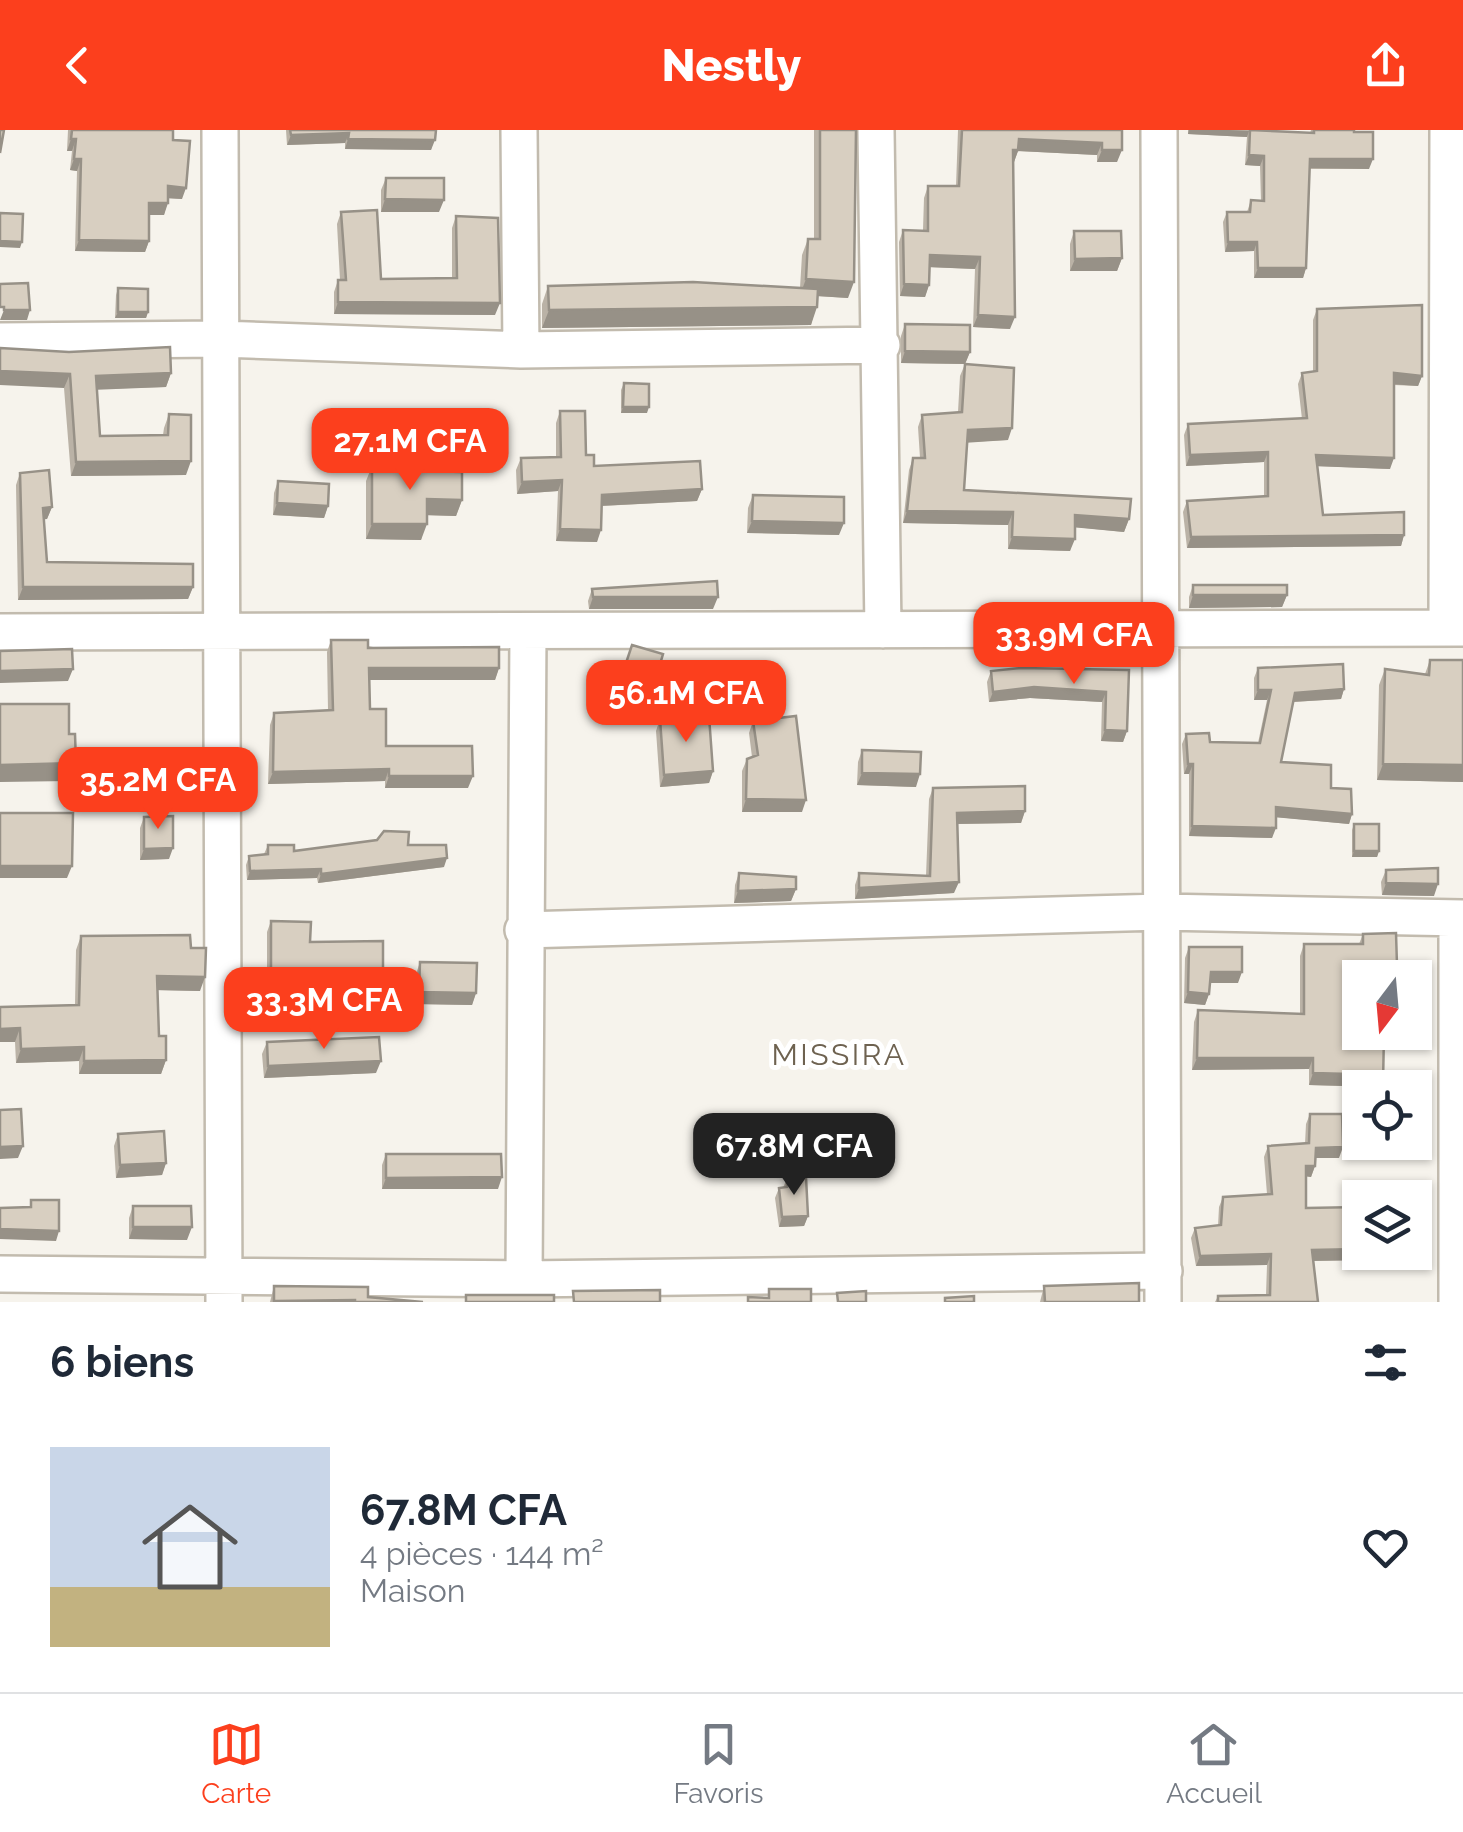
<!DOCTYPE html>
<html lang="fr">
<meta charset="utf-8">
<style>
:root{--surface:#fff;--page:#f2f2f3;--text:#1f2937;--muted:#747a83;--line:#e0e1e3;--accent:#fc3f1d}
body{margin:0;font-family:Raleway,sans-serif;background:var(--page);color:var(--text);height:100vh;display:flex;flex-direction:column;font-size:38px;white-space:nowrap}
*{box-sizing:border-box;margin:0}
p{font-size:32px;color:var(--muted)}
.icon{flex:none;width:55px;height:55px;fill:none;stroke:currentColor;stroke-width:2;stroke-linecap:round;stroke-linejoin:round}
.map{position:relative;height:1172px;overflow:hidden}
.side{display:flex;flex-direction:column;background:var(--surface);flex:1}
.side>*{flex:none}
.needle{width:65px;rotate:196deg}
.buttons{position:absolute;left:1342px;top:830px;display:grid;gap:20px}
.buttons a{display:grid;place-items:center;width:90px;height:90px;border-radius:0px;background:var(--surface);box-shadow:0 2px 8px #0004;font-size:50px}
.price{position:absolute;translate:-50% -85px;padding:0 22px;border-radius:20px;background:var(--accent);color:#fff;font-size:32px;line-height:65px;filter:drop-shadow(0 2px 5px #0008)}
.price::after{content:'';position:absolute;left:50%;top:60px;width:30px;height:22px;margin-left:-15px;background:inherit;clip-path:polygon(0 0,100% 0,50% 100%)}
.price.current{background:#222;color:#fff}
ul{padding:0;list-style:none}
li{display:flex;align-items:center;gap:30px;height:250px;padding:0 50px}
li+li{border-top:2px solid var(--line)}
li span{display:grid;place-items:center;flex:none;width:280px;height:200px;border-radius:0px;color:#555}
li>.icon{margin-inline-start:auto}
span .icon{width:120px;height:120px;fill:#fffc;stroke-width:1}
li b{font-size:42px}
h2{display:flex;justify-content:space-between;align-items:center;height:120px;padding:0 50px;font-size:42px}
header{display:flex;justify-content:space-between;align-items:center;height:130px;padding:0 50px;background:var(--accent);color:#fff;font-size:45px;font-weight:800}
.menu{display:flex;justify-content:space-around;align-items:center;height:140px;border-top:2px solid var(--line);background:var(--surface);font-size:28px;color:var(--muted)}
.menu a{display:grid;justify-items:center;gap:5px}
.menu .current{color:var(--accent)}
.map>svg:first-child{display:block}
</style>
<header><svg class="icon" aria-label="back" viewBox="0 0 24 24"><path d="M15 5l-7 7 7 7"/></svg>Nestly<svg class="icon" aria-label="share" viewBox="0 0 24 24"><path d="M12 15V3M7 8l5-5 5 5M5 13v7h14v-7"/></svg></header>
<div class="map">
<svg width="1463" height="1172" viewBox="0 0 1463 1172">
<rect width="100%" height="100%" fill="#f6f3ec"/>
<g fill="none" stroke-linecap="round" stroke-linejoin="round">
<defs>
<path id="minor" d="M220 0 224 1172
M519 0 521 220
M876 0 883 500
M1159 0 1163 1172
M0 211 220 209 521 220 882 215
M1447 498 1448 0
M0 502 1463 498
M523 800 1162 782 1463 788
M0 1144 524 1149 1164 1141
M524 1149 528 501
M1457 1172V788"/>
</defs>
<!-- minor casing -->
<use href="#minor" stroke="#c2bbae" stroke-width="40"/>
<!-- minor -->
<use href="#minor" stroke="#fff" stroke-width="35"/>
</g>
<!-- wall -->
<path fill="#bab2a6" d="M68 0H173L182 69 168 68 164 85H149V111L145 122 75 121 77 41 70 40 72 21H67Z
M286 0H436L431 20 345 19V13L287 15Z
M814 0H856L848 168 818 166 811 195 542 198V174L548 156 800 158 802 125 808 109H814Z
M958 0H1122L1117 32H1097V25L1018 21 1014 32 1010 199 973 197 975 139 930 137 929 155 925 167 900 166 899 112 903 100H923L924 68 928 56H956Z
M1188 0H1267L1310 3 1311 0H1354L1369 39H1309L1306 138 1303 148H1254V121L1225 122 1223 92 1227 82H1247L1251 70 1261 71 1260 36 1245 35 1247 7 1188 4Z
M386 48 439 82H381V60Z
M341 82 381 149 452 148V98L456 86 495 185 334 184V162L338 150H340L337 94Z
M1074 101 1122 128 1117 141H1070V114Z
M118 158 148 182 146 188H115L116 165Z
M1317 179 1422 246 1418 256 1394 255 1390 339 1317 336 1323 385 1404 405 1401 416 1187 418 1183 382 1187 371 1264 366V332L1186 336 1184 305 1188 294 1302 289 1298 254 1302 243 1313 242V190Z
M905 194 970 222 965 234 1008 310 967 312 964 360 1129 389 1124 402 1075 397 1070 421 1008 419V395L903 393 909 340 913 328H920L918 297 922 285 958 282 960 246 965 234 901 233V206Z
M0 218 171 243 166 257 97 259 100 306 163 305 164 298 169 284 186 345 71 346 64 258Z
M624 253 647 283H621V260Z
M560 281 594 336 702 359 697 371 602 376 597 412 556 411 558 361 517 364 516 340 521 328 556 327V293Z
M372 336 427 341 462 370 456 386 427 385 421 410 366 409V351Z
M20 343 52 377 47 389H44L47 432 193 457 188 469 18 470 16 355Z
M278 351 328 376 324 388 273 385 274 363Z
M753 365 839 405 747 403 748 378Z
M1193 455 1287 465 1282 477 1189 478V467Z
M592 459 713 479H589L588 471Z
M331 510 499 538 495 550H369L370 579 386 616 468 658H385V651L268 654 270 595 274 583 328 580 327 522Z
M632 515 663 524 651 564 619 554Z
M1430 530H1463V652L1377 650 1379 555 1385 539 1425 544Z
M1258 538 1344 559 1341 569 1293 572 1281 632 1331 658 1352 684 1349 694 1276 687 1272 708 1189 706V644H1184L1182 614 1186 604 1210 612 1258 613 1267 570H1254V548Z
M1129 540 1127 601 1123 612 1101 611 1102 572 1030 568 989 572 987 552 991 541Z
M660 589 713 641 709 653 660 657 656 601Z
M753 591 802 682H742V641L747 629 752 627 749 603Z
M862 620 916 657 857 655 858 632Z
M933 658 1025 681 1021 693 957 694 954 763 855 769V755L859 743 926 746 929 669Z
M144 687 169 729 140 730V698Z
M1354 694 1379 721 1377 727H1352V700Z
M268 715 294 721 408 715 444 737 318 753 317 748 247 750 246 735 249 726 264 724Z
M1386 740 1434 766 1382 765 1381 752Z
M739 743 796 759 791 771 734 773 735 755Z
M271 791 310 812 383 838 379 849 267 850V802Z
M1396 803 1397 835 1393 847 1360 848V902L1384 904 1383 953 1416 954 1415 995V958H1360V1004H1344L1345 956 1309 955V939L1192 940 1194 892 1198 880 1300 884V826L1304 814H1359L1363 804Z
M81 806 191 818 200 861 158 860 159 906 166 930 161 944H79V931L16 933 15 912H0V877L75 875 76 820Z
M1189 817 1238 853H1210L1209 864 1205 875 1184 873 1185 828Z
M420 832 476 863 472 875 415 874 416 844Z
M267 912 376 943 264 948 262 924Z
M1310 984 1339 1028H1315V1036L1311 1047 1306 1046V1078L1424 1129 1313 1131 1318 1172H1215L1218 1166 1266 1165 1267 1135 1196 1136 1191 1108 1195 1098 1218 1096 1219 1077 1223 1067 1267 1064 1264 1027 1268 1016 1305 1014 1306 994Z
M118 1004 166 1033 162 1045 116 1048 114 1016Z
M386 1024 498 1059H382V1035Z
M787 1048 808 1086 804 1096 779 1097 775 1068 779 1058H783Z
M133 1076 187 1110 129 1109V1088Z
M274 1156 368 1167 423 1172H270Z
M1044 1156 1139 1172H1040Z"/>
<!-- shaded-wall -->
<path fill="#979187" d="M1189 0H1229L1249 1 1247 7 1188 4Z
M349 3 345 13 287 15 291 5Z
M71 9H76L72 21H67Z
M348 9 435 10 431 20 345 19Z
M1019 9 1102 13 1097 25 1018 21 1014 32H1009Z
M1102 20H1122L1117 32H1097Z
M1249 25 1264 26 1260 36 1245 35Z
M74 29H81L77 41 70 40Z
M1310 29H1373L1369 39 1306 38Z
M168 56 186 58 182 69 164 68Z
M385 69 444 70 439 82H381Z
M149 73H168L164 85H145Z
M79 110 149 111 145 122 75 121Z
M0 111 22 112 20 118 0 117Z
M1228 112H1257L1254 121 1225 122Z
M930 125 980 127 975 139 926 137Z
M1122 128 1117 141H1070L1075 129Z
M1258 138H1306L1303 148H1254Z
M806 149 854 152 848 168 800 165Z
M904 154 929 155 925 167 900 166Z
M338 172 500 173 495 185 334 184Z
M817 177 811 195 542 198 549 180Z
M4 180H30L27 190H0Z
M118 182H148L146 188H115Z
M978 185 1015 187 1010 199 973 197Z
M905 221 970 222 965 234 901 233Z
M0 241 70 244 64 258 0 255Z
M171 243 166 257 91 260 96 246Z
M1394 243 1422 246 1418 256 1390 254Z
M623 277H649L647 283H621Z
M1012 298 1008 310 963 313 968 300Z
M1268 322 1264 332 1186 336 1190 325Z
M1316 325 1394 328 1390 339 1312 336Z
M191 331 186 345 71 346 76 332Z
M562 350 558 361 517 364 522 352Z
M702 359 697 371 598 376 602 365Z
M427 369 462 370 456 386 421 385Z
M277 373 328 376 324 388 273 385Z
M52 377 47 389 38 390 43 378Z
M907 381 1013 382 1008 395 903 393Z
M1075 385 1129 389 1124 402 1071 397Z
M752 391 844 393 839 405 747 403Z
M372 394H427L421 410 366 409Z
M560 399 601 400 597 412 556 411Z
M1404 405 1401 416 1187 418 1191 407Z
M1012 407 1075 409 1070 421 1008 419Z
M23 457H193L188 469 18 470Z
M1193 465H1287L1282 477 1189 478Z
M593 467H718L713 479H589Z
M369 538H499L495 550H365Z
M73 539 68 551 0 553V541Z
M1034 557 1106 562 1102 572 1030 568 989 572 993 562Z
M1344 559 1341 569 1291 572 1295 563Z
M1258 560H1271L1267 570H1254Z
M1105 600 1127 601 1123 612 1101 611Z
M76 633 69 651 0 652V635Z
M1188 634H1193L1189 644H1184Z
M1383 634 1463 635V652L1377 650Z
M389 639 385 651 268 654 273 642Z
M713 641 709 653 660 657 664 645Z
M862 643 920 644 916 657 857 655Z
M389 646H473L468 658H385Z
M746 669 806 670 802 682H742Z
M1276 677 1352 684 1349 694 1273 687Z
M1025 681 1021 693 953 694 957 683Z
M1192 696 1276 698 1272 708 1189 706Z
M173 718 169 729 140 730 144 719Z
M1354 721H1379L1377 727H1352Z
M447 728 444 737 318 753 321 744Z
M0 736H72L67 748H0Z
M321 739 317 748 247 750 250 741Z
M959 752 954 763 855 769 859 758Z
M1386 753 1438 754 1434 766 1382 765Z
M796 759 791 771 734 773 738 761Z
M1397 835 1393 847 1359 848 1363 836Z
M383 838 379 849 267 850 271 839Z
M1211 842H1242L1238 853H1207Z
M157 846 205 847 200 861 152 860Z
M419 862 476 863 472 875 415 874Z
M1188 862 1209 864 1205 875 1184 873Z
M20 898 15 912H0V899Z
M84 917 79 931 16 933 21 919Z
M1197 928H1313L1309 939 1192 940Z
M166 930 161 944H79L84 931Z
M381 931 376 943 264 948 268 936Z
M1313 943 1349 944 1345 956 1309 955Z
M1348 992H1360V1004H1344Z
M23 1016 18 1028 0 1029V1017Z
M1343 1017 1339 1028H1312L1316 1018Z
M166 1033 162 1045 116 1048 120 1035Z
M1306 1036H1315L1311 1047 1303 1046Z
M502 1047 498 1059H382L386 1048Z
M808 1086 804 1096 779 1097 782 1087Z
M133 1097H192L187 1110 129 1109Z
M0 1099 59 1101 56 1111 0 1109Z
M1415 1118H1428L1424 1129 1308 1131 1312 1120 1360 1119V1122H1415Z
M1271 1124 1267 1135 1196 1136 1200 1126Z
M355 1170 354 1172H274V1171Z"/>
<!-- building -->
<path fill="#d8cfc1" stroke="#979187" stroke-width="2.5" d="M0 0H4L0 23Z
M72 0H173V10L190 11 186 58 168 56V73H149V111L79 110 81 29H74L76 9H71Z
M290 0H436L435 10 348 9 349 3 291 5Z
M820 0H856L854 152 806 149 808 109H820Z
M962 0H1122V20H1102V13L1019 9 1018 20H1013L1015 187 978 185 980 127 930 125 929 155 904 154 903 100 928 101V56H959Z
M1250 0 1314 3V0H1354V2H1373V29H1310L1306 138H1258L1257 112H1228L1227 82H1250L1251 70 1264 71V26L1249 25Z
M386 48H444V70L385 69Z
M377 80 381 149 457 148 456 86 498 88 500 173 338 172V150H346L341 82Z
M0 83 23 84 22 112 0 111Z
M1074 101H1121L1122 128 1075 129Z
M693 152 818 159 817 177 549 180 548 156Z
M28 153 30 180H4V177H0V154Z
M118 158 148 159V182H118Z
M1422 175V246L1394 243V328L1316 325 1323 385 1404 382V405L1191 407 1187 371 1268 366V322L1190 325 1188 294 1307 288 1302 243 1317 241V179Z
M905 194 970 195V222L905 221Z
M170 217 171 243 96 246 100 306 168 305 169 284 191 285V331L76 332 70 244 0 241V218L69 222Z
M965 234 1014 238 1012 298 968 300 964 360 1131 369 1129 389 1075 385V409L1012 407 1013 382 907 381 913 328H925L922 285 962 282Z
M624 253 649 254V277H623Z
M560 281H585L586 325H594V336L700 331 702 359 602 365 601 400 560 399 562 350 522 352 521 328 561 327Z
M372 336H427V341L462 342V370L427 369V394H372Z
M49 340 52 377 43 378 47 432 193 434V457H23L20 343Z
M278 351 329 354 328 376 277 373Z
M753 365 844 367V393L752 391Z
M717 451 718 467H593L592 459Z
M1193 455H1287V465H1193Z
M331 510H368V518L499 517V538H369L370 579H386V616H472L473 646H389V639L273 642 274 583 333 580Z
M632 515 663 524 653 558 621 548Z
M72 519 73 539 0 541V521Z
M1430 530H1463V635L1383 634 1385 539 1429 545Z
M1343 534 1344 559 1295 563 1281 632 1331 635V658L1351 659 1352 684 1276 677V698L1192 696 1193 634H1188L1186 604 1209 603 1210 612 1260 613 1271 560H1258V538Z
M1021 538 1129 540 1127 601 1105 600 1106 562 1034 557 993 562 991 541Z
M0 574H69V604H75L76 633 0 635Z
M709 586 713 641 664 645 660 589Z
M796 586 806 670 746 669 747 629 758 625 753 591Z
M862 620 921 622 920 644 862 643Z
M1025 656V681L957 683 959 752 859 758V743L930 746 933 658Z
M0 683H73L72 736H0Z
M173 686V718L144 719V687Z
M1354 694H1379V721H1354Z
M384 701 409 702 408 715H446L447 728 321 744V739L250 741 249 726 268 724V715H294V721L377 710Z
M1438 738V754L1386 753V740Z
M739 743 796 747V759L738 761Z
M271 791 311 792 310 812 383 811V838L271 839Z
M1396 803 1397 835 1363 836V848H1360V902L1384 904 1383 953 1416 954V993L1415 958H1360V992H1348L1349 944 1313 943V928H1197L1198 880 1304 884V814H1363V804Z
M190 805 191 818H206L205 847 157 846 159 906H166V930L84 931V917L21 919 20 898 0 899V877L79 875 81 806Z
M1189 817H1242V842H1211L1209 864 1188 862Z
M420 832 477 833 476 863 419 862Z
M379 907 381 931 268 936 267 912Z
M21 979 23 1016 0 1017V980Z
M1310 984H1342L1343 1017 1316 1018 1315 1036H1306V1078L1360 1077V1119L1312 1120 1318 1172H1218V1166L1270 1165 1271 1124 1200 1126 1195 1098 1221 1095 1223 1067 1272 1064 1268 1016 1309 1013Z
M164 1001 166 1033 120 1035 118 1004Z
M386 1024H501L502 1047 386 1048Z
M806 1047 808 1086 782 1087 779 1058 787 1057V1048Z
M31 1070H59V1101L0 1099V1078L31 1077Z
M133 1076H191L192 1097H133Z
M1422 1076 1428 1118H1415V1077Z
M1139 1153V1172H1045L1044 1156Z
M274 1156 368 1157V1167L423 1172H355V1170L274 1171Z
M769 1159H811V1172H748V1167L769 1168Z
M660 1160V1172H574L573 1161Z
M866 1161V1172H838L837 1163Z
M466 1165H554V1172H466Z
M974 1166V1172H945V1168Z"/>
<g text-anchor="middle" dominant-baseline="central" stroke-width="10" stroke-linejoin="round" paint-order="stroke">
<!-- quarter labels -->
<g font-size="30" letter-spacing="2.5" fill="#6e6250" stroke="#fff">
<text x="839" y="924">MISSIRA</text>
</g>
</g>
</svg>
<div class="buttons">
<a><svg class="needle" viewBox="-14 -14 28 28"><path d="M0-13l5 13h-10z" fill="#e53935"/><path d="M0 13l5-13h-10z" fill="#747a83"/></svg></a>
<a><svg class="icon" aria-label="locate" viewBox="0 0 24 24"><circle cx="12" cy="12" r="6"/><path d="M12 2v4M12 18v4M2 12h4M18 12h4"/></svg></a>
<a><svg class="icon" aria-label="layers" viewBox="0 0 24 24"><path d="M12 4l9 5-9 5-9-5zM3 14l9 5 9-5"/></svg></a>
</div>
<b class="price" style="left:410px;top:363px">27.1M CFA</b>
<b class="price" style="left:1074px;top:557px">33.9M CFA</b>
<b class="price" style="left:686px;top:615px">56.1M CFA</b>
<b class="price" style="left:158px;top:702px">35.2M CFA</b>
<b class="price" style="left:324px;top:922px">33.3M CFA</b>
<b class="price current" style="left:794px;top:1068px">67.8M CFA</b>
</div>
<section class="side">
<h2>6 biens<svg class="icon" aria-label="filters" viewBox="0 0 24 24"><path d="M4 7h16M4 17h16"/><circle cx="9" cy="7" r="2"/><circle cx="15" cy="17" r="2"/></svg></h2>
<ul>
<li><span style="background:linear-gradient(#c9d6e8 70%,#c2b280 0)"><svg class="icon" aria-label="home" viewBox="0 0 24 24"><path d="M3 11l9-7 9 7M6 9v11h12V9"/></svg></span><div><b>67.8M CFA</b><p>4 pièces · 144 m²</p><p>Maison</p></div><svg class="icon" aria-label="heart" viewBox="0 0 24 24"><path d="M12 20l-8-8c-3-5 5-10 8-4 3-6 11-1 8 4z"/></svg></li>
</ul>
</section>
<nav class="menu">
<a class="current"><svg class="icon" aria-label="map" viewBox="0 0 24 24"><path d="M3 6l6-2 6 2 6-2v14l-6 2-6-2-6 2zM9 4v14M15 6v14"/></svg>Carte</a>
<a><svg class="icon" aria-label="saved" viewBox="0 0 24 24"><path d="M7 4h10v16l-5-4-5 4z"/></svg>Favoris</a>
<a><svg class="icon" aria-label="home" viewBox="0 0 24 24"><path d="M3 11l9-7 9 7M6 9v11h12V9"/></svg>Accueil</a>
</nav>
